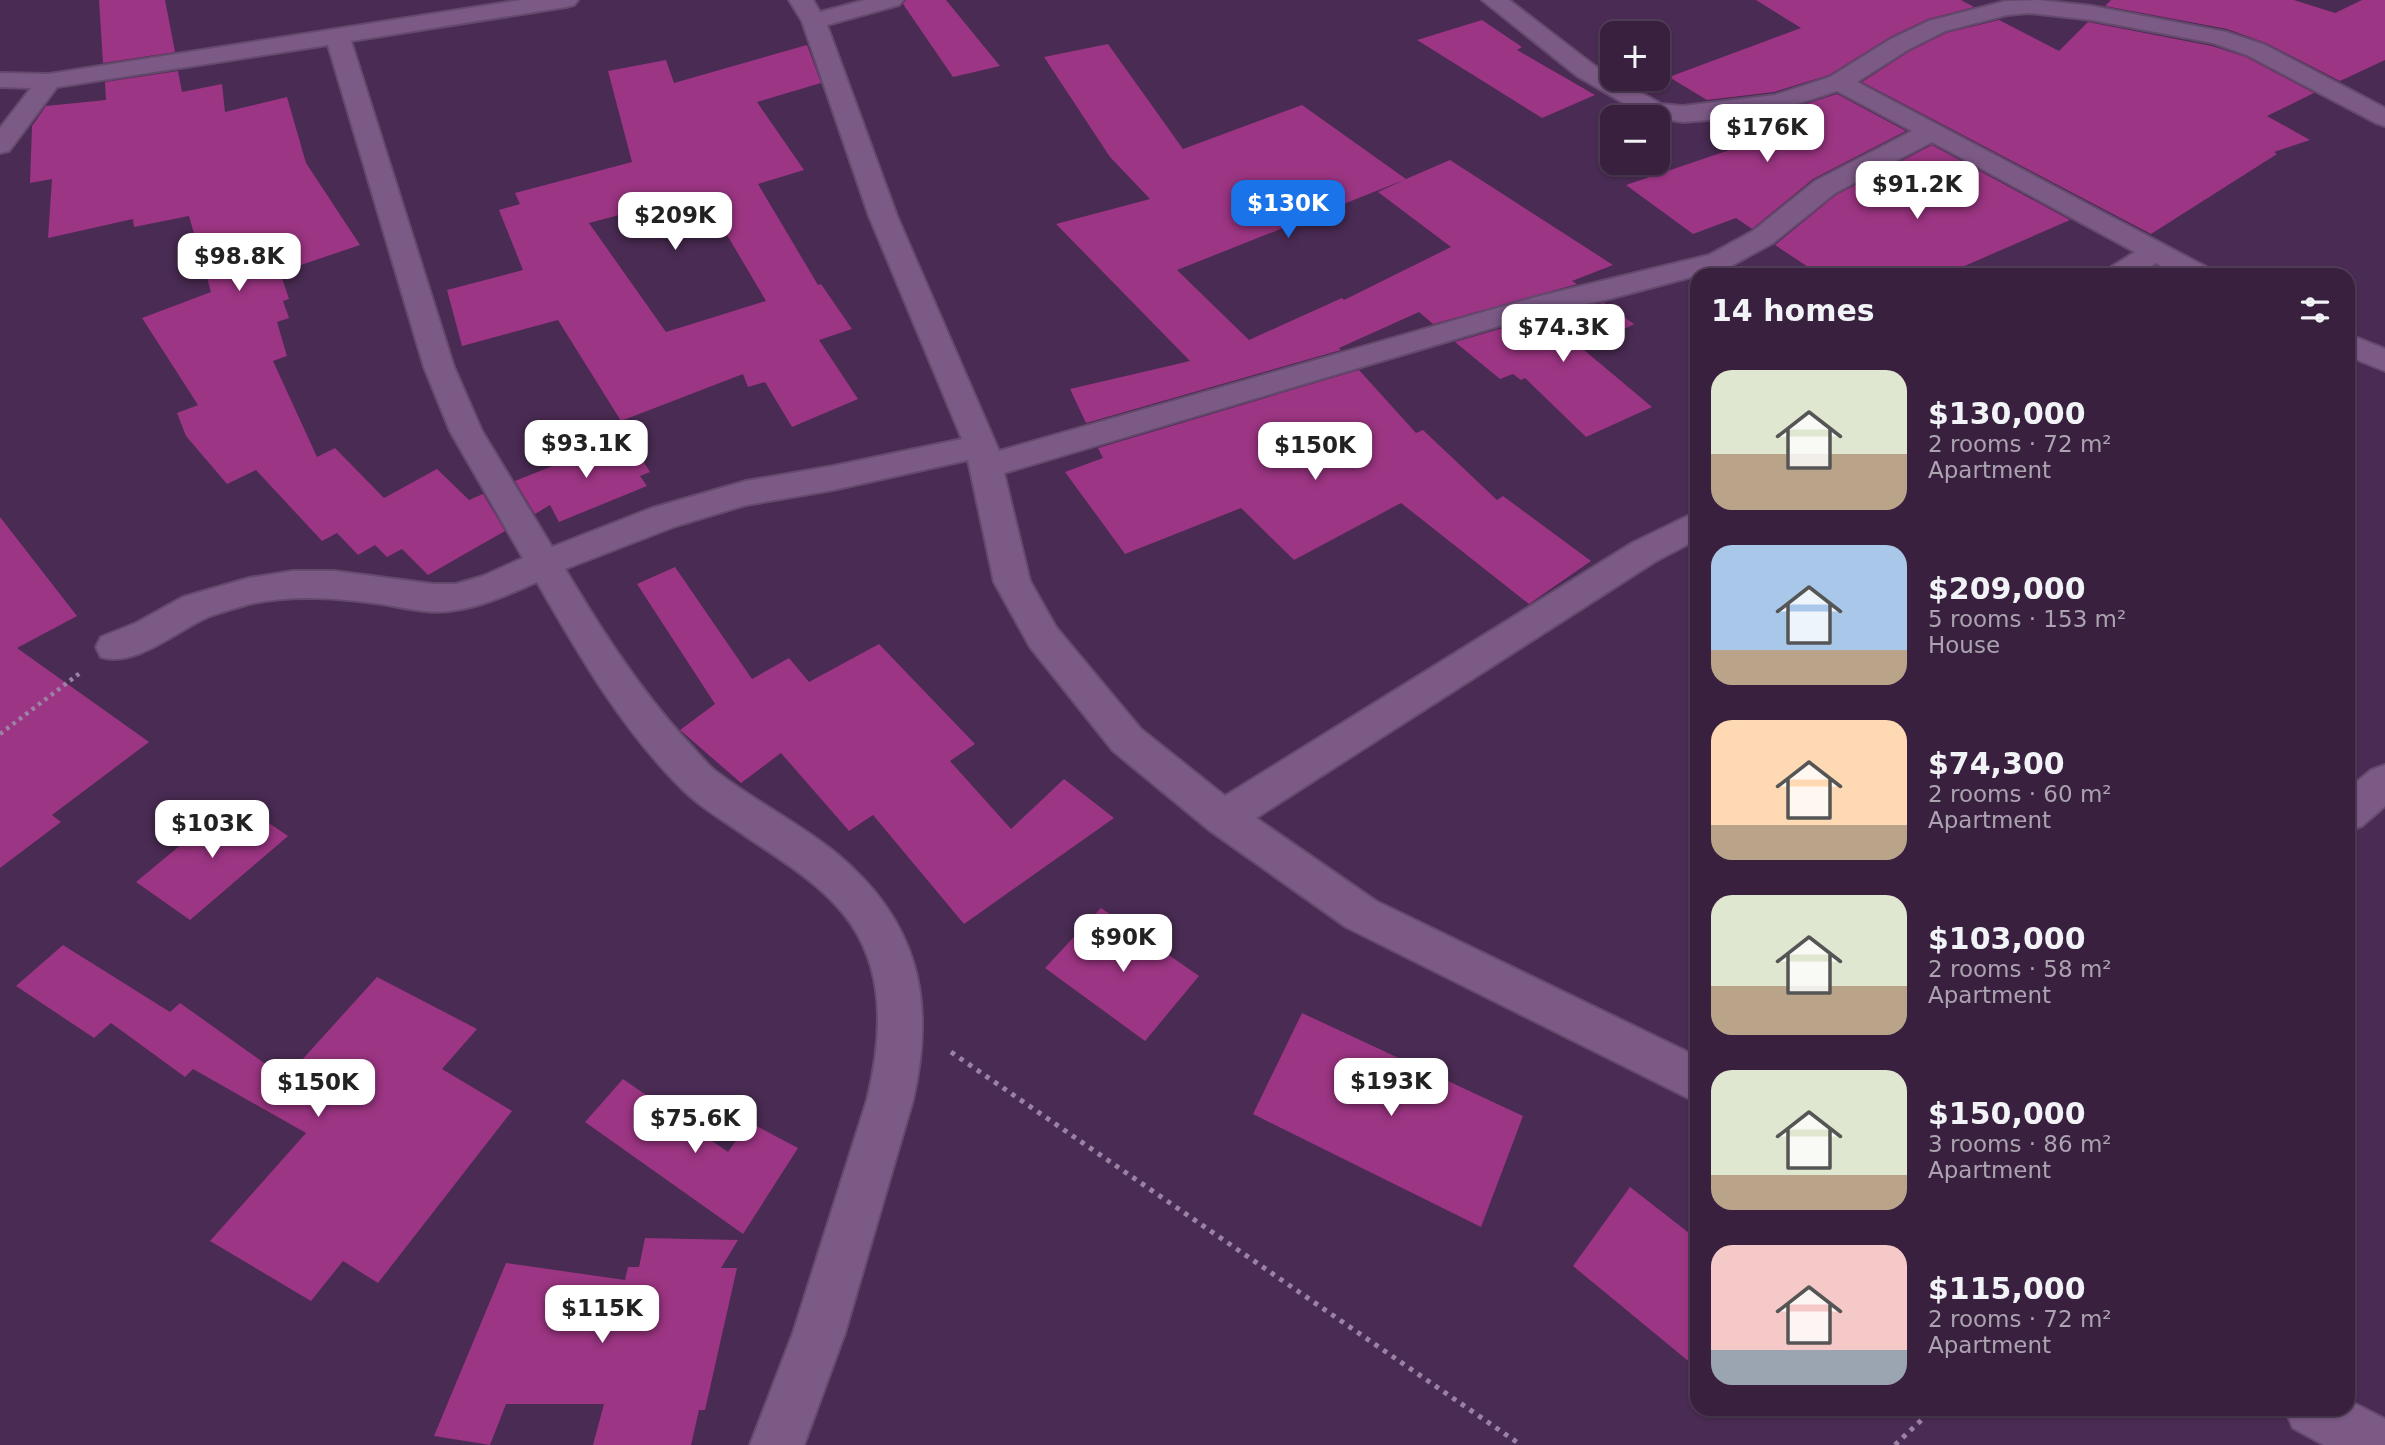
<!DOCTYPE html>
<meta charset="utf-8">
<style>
:root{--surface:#38203e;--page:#3f2845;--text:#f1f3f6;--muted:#aba3b0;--line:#523e58;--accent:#1a73e8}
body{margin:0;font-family:"DejaVu Sans",sans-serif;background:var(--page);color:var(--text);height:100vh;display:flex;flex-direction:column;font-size:26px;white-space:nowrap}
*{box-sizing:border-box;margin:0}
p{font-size:23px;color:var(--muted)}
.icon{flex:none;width:38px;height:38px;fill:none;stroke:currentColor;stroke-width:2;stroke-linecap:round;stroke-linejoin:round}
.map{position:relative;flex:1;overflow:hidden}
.details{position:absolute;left:1690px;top:268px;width:665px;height:1148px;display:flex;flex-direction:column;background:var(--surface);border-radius:21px;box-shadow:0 2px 5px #0004,0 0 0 2px var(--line)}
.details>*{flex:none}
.fabs{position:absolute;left:1600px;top:21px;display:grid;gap:14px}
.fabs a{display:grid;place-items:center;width:70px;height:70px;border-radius:14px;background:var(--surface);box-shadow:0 2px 5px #0004,0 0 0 2px var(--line);font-size:35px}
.price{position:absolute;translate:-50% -60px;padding:0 16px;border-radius:14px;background:#fff;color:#222;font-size:23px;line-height:46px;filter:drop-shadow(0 2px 4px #0008)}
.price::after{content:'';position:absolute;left:50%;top:42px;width:21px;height:16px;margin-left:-10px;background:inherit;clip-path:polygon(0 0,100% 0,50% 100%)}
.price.selected{background:var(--accent);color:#fff}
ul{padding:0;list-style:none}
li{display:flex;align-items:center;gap:21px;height:175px;padding:0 21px}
li span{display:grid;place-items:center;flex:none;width:196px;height:140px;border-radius:21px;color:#555}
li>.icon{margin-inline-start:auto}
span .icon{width:84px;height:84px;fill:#fffc;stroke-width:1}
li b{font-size:30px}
h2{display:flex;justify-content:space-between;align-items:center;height:84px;padding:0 21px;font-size:30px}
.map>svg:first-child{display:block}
</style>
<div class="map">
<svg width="2385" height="1445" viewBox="0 0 2385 1445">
<rect width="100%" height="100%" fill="#4a2b53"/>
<!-- building -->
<path fill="#9c3583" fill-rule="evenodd" d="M99 0H165L175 52 103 63Z
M906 0H946L1000 66 953 77 903 4Z
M1756 0H1961L1974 7 1928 19 1890 37 1829 75 1774 92 1707 100 1669 77 1801 28Z
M2111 0H2294L2335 13 2362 0H2385V60L2340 81 2266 43 2227 29 2105 6Z
M1482 20 1522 47 1517 50 1595 95 1542 118 1417 40Z
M1999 20 2059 51 2088 22 2212 46 2246 57 2314 93 2267 116 2310 140 2274 152 2277 154 2151 234 1862 82 1910 51 1946 33Z
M1108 44 1183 149 1302 105 1406 179 1450 160 1613 265 1572 281 1577 284 1433 324 1419 312 1339 348 1341 350 1086 423 1070 389 1190 361 1056 224 1150 199 1110 157 1044 57ZM1404 180 1378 192 1451 247 1344 300 1342 298 1249 340 1177 270Z
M807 45 821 83 757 102 804 170 758 184 818 285 821 284 852 329 819 340 858 399 792 427 765 382 748 387 743 374 621 421 558 320 462 346 447 290 523 270 499 210 520 204 515 193 632 162 608 71 666 60 674 83ZM683 198 688 206 707 201 766 301 666 332 589 223Z
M178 71 182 92 222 84 225 112 287 97 306 163 360 245 280 272 289 299 283 301 289 318 277 322 287 356 273 361 317 457 335 448 384 498 437 469 469 500 483 494 505 531 428 575 402 549 387 557 375 545 358 555 337 533 322 541 256 470 227 484 186 436 177 413 198 405 142 318 211 292 189 216 134 227 133 219 48 238 52 179 30 183 32 126 46 106 106 100 105 82Z
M1837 94 1906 131 1813 179 1752 229 1736 218 1693 234 1626 185 1759 140 1754 137 1761 134 1736 119 1780 112Z
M1932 145 2070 220 1944 275H1820L1775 245 1836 195Z
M1604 303 1634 324 1584 350 1652 407 1586 437 1525 378 1521 380 1513 374 1500 379 1455 342 1551 314Z
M1359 370 1416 433 1423 430 1497 500 1503 496 1591 561 1529 604 1401 503 1294 560 1241 508 1125 554 1065 472 1103 458 1098 448Z
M627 436 650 472 640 476 647 486 559 522 550 505 535 514 515 481Z
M0 517 77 616 17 648 149 742 52 815 61 822 0 868Z
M675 567 752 679 789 658 809 682 879 644 975 744 950 761 1011 829 1064 779 1114 818 964 924 873 815 849 831 781 753 741 783 680 730 715 704 637 584Z
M235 800 288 836 190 920 136 882Z
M1101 908 1199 976 1145 1041 1045 968Z
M63 945 170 1012 180 1003 274 1070 279 1065 291 1072 377 977 477 1029 442 1069 512 1111 378 1283 343 1261 311 1301 210 1241 306 1133 193 1069 185 1077 111 1023 94 1038 16 986Z
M1302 1013 1523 1116 1481 1227 1253 1114Z
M623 1079 728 1152 749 1122 798 1148 743 1234 585 1122Z
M1630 1187 1698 1240V1369L1573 1266Z
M645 1238 738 1240 721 1268H737L705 1410H699L691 1445H593L604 1404H506L490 1445 434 1436 506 1263 625 1280 628 1267H639Z"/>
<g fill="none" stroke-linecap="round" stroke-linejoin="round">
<defs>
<path id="minor" d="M521 0H578L574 5 566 7 351 41 454 367 482 431 552 547 652 508 746 481 833 466 962 439 869 216 802 21 789 0H813L820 12 865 0H903L899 5 827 25 897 216 999 451 1536 297 1709 255 1753 231 1815 181 1912 131 1837 91 1779 110 1707 120 1683 122 1646 116 1577 76 1482 0H1509L1595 66 1612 76V79H1617L1661 104 1683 106 1775 95 1830 77 1891 39 1929 21 2006 1 2038 0 2092 6 2226 32 2265 45 2385 108V126L2376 123 2247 55 2213 43 2092 20 2029 13 2007 15 1945 31 1909 49 1857 82 2210 269 2214 275H2178L2156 263 2138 275H2104L2108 269 2135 252 1932 142 1835 193 1773 243 1729 267 1605 300 1550 311 1004 473 1030 581 1056 627 1141 729 1225 796 1632 543 1698 511V539L1656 561 1256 818 1376 901 1698 1057V1103L1346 927 1209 830 1113 751 1030 647 994 582 968 460 833 490 746 505 676 526 565 569C601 629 637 686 684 738 694 748 703 760 713 769 752 800 798 822 836 853 918 921 936 999 913 1100L845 1333 804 1445H750L793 1333 867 1100C882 1039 887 970 846 917 821 884 781 860 747 837 726 822 701 808 683 790 622 730 579 655 537 582 511 593 484 606 456 610 432 615 406 608 382 604 337 598 294 594 249 604 236 608 220 612 208 617 178 630 135 668 101 657L96 647 101 637 136 623 183 597 249 578 293 571H334L433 584H456L483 576 523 558 450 431 424 367 328 45 57 87 9 151 0 153V128L31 88 0 87V73L49 74Z
M2348 334 2385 349V371L2348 356Z
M2385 765V806L2362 826 2348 831V789L2371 770Z
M2348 1400 2385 1419V1445H2324L2293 1428 2285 1409H2348Z"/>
</defs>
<!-- minor casing -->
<use href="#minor" stroke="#654a6d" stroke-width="4"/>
<!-- path-far1 -->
<path stroke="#9b82a3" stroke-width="4.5" stroke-dasharray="3.5 4.5" stroke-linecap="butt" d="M0 734 80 673"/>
<!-- path -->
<path stroke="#9b82a3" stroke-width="5" stroke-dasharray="4.5 6" stroke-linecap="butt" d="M951 1052 1521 1445
M1895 1445 1933 1409"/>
<!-- minor -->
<use href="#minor" fill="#7c5a86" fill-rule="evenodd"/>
</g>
</svg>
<div class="fabs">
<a>+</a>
<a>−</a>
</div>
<b class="price" style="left:1767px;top:164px">$176K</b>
<b class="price" style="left:1917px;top:221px">$91.2K</b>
<b class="price selected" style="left:1288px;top:240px">$130K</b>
<b class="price" style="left:675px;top:252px">$209K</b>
<b class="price" style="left:239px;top:293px">$98.8K</b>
<b class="price" style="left:1563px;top:364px">$74.3K</b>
<b class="price" style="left:586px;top:480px">$93.1K</b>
<b class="price" style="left:1315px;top:482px">$150K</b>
<b class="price" style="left:212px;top:860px">$103K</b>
<b class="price" style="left:1123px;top:974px">$90K</b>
<b class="price" style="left:1391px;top:1118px">$193K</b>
<b class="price" style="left:318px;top:1119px">$150K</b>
<b class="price" style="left:695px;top:1155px">$75.6K</b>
<b class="price" style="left:602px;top:1345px">$115K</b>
<section class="details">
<h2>14 homes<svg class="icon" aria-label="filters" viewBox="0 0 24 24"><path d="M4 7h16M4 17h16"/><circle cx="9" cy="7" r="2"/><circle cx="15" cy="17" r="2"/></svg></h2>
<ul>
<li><span style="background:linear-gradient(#dfe7d0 60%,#b9a48a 0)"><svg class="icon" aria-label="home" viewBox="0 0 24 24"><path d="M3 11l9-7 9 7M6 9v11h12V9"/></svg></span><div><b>$130,000</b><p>2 rooms · 72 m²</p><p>Apartment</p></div></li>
<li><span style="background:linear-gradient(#a9c7e8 75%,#b9a48a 0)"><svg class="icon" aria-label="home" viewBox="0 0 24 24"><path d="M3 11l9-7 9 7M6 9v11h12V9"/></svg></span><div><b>$209,000</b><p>5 rooms · 153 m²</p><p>House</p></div></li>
<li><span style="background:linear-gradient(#ffd9b3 75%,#b9a48a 0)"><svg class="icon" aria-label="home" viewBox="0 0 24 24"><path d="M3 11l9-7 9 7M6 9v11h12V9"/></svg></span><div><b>$74,300</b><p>2 rooms · 60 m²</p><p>Apartment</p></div></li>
<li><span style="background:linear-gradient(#dfe7d0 65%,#b9a48a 0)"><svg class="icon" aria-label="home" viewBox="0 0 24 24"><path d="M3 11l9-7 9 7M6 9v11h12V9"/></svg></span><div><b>$103,000</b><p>2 rooms · 58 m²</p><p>Apartment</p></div></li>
<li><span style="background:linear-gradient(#dfe7d0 75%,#b9a48a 0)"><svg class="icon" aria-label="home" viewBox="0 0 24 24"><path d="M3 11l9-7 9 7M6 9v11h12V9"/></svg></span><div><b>$150,000</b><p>3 rooms · 86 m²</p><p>Apartment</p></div></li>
<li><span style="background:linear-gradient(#f6c9c9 75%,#9aa5b1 0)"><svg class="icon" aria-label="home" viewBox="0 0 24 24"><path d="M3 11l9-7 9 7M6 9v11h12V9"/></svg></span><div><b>$115,000</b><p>2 rooms · 72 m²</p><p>Apartment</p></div></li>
</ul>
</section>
</div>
